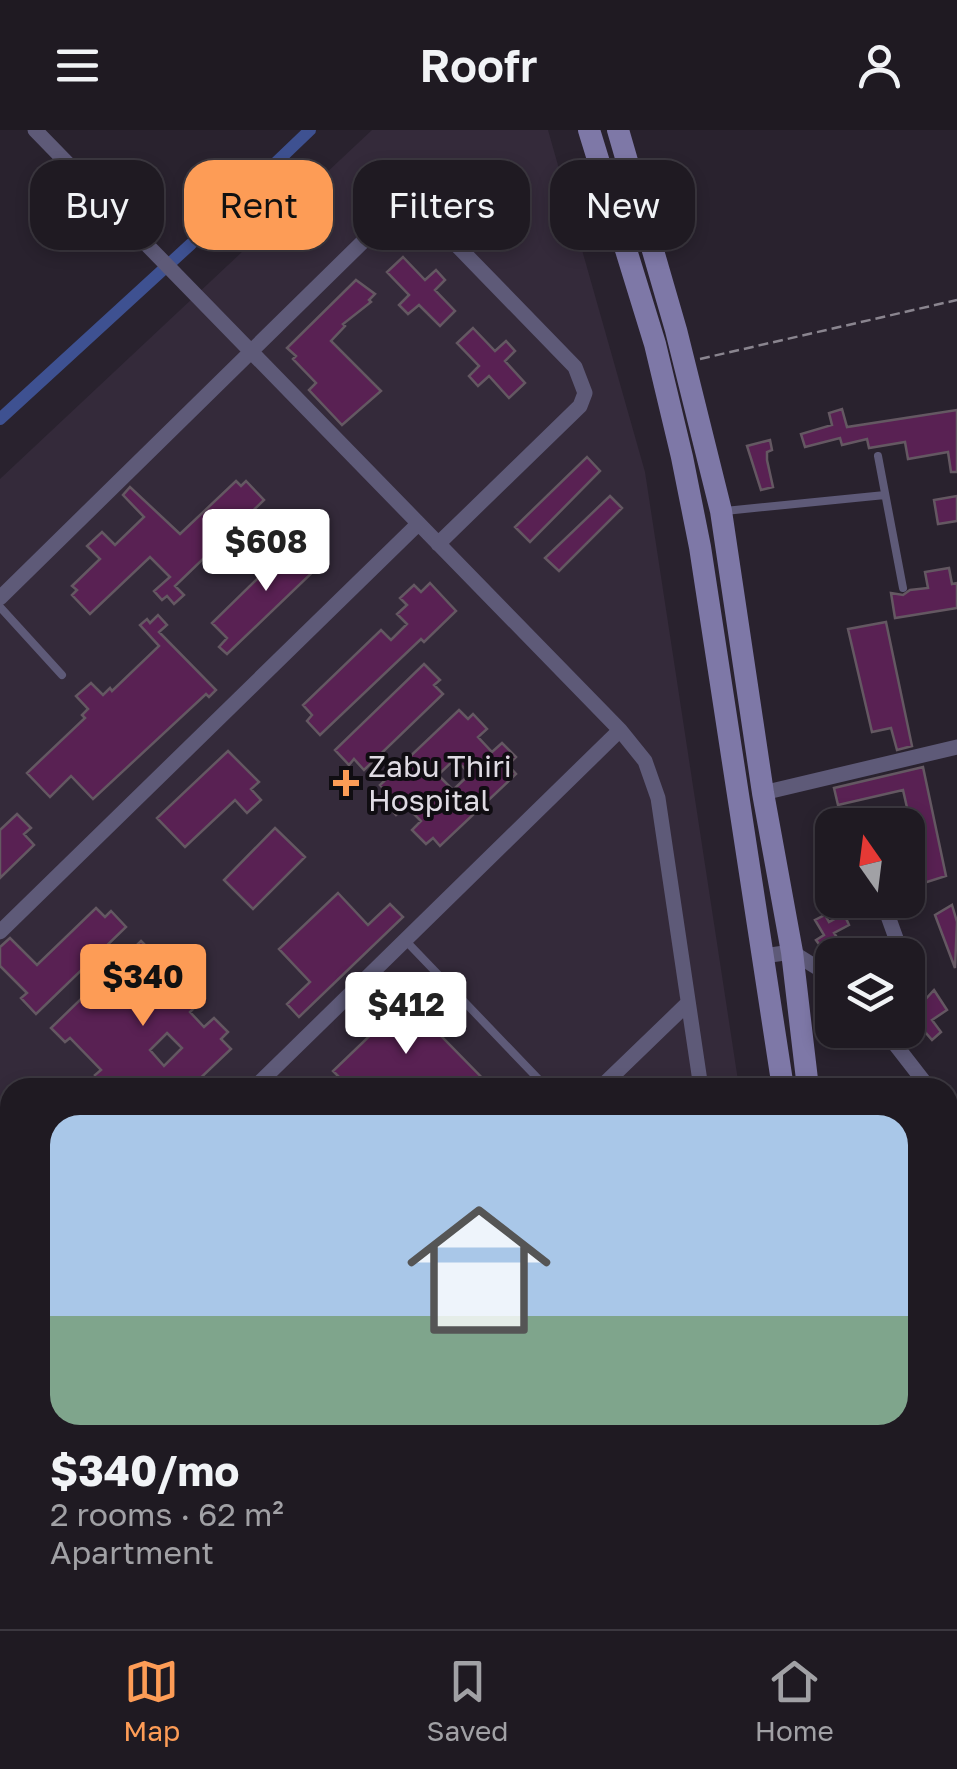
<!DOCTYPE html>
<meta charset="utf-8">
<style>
:root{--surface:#1f1a22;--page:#2c272f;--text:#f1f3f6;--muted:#a1a1a5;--line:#3c3840;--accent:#fd9c56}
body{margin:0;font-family:"Golos Text",sans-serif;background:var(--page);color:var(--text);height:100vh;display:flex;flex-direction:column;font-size:38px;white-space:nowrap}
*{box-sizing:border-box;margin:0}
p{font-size:32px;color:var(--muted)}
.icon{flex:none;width:55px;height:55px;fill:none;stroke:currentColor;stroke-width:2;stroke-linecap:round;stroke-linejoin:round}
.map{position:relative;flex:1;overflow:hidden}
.details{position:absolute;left:0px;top:948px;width:958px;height:552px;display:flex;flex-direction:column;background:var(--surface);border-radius:30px 30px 0 0;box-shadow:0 5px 15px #0003,0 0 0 2px var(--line)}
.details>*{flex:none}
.hud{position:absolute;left:30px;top:30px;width:898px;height:90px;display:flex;gap:20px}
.needle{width:65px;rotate:346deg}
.tools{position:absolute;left:815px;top:678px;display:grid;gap:20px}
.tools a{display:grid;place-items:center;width:110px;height:110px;border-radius:20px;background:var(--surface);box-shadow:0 5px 15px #0003,0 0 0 2px var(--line);font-size:50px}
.price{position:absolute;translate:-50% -85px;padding:0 22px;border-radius:10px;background:#fff;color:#222;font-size:32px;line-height:65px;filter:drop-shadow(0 2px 5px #0008)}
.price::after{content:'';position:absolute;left:50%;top:60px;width:30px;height:22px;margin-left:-15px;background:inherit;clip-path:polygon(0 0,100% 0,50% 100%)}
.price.on{background:var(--accent);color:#111}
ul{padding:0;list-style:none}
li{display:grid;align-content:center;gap:20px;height:530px;padding:0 50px}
li span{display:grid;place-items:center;height:310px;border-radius:30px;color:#555}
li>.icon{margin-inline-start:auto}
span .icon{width:180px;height:180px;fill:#fffc;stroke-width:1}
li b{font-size:42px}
.pill{padding:0 35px;border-radius:30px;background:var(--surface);box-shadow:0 5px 15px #0003,0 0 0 2px var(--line);font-size:35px;line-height:90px}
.pill.on{background:var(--accent);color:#111}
header{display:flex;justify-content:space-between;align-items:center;height:130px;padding:0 50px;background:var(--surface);font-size:45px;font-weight:600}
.menu{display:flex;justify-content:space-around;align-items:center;height:140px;border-top:2px solid var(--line);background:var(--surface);font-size:28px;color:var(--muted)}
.menu a{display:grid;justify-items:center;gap:5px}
.menu .on{color:var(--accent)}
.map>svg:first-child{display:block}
</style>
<header><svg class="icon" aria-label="menu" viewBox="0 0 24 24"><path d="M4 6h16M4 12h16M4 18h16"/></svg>Roofr<svg class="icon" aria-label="person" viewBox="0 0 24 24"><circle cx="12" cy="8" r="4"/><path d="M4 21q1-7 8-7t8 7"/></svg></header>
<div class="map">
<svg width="957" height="1499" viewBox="0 0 957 1499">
<rect width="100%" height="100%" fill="#29222e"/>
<!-- built -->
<path fill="#342a3a" d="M372 0H548L645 342 739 957 10 958V1490H820L822 1499H0V349Z"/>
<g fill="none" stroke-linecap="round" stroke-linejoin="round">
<!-- canal -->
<path stroke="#3e5191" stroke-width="12" d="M0 289 191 114 310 0"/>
</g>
<!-- building -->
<path fill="#592153" stroke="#645862" stroke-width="2.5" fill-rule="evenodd" d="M403 127 425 150 436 140 445 150 435 160 455 181 440 196 419 175 408 184 399 175 409 165 387 142Z
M356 150 375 164 369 170 371 172 343 194 345 196 331 211 381 261 342 295 309 260 316 253 293 229 296 226 287 218Z
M473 198 495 221 506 211 515 221 505 231 525 253 509 268 489 246 478 256 469 246 479 236 457 213Z
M842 279 847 297 957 280V342H951L948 322 908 329 905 312 869 318 867 309 842 315 840 308 805 317 801 304 832 295 829 283Z
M770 310 772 320 767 322V330L773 357 761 360 747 316Z
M587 327 600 341 530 412 515 397Z
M236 351 241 356 246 351 264 370 175 456 184 465 174 474 167 466 162 470 154 461 170 447 150 427 90 484 72 465 77 460 72 456 100 429 87 416 102 402 115 415 144 387 123 365 130 357 180 404Z
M610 366 622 378 559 441 545 428Z
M957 366V391L938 394 934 370Z
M301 406 315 420 309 425 319 436 227 524 219 517 227 508 212 493Z
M949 438 952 454 957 453V478L895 488 891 463 903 465 910 460 928 458 925 442Z
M430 453 456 481 424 512 421 509 320 605 307 591 312 585 303 575 381 500 391 510 407 494 397 484 407 475 400 468 414 455 421 462Z
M158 485 167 495 159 502 216 560 209 567 206 564 93 669 71 646 50 667 27 643 85 588 82 585 88 579 76 566 91 553 103 565 110 558 112 561 159 516 140 495 147 489 150 493Z
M886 492 912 616 897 620 891 598 872 602 848 499Z
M424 534 440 550 434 555 443 564 364 640 354 629 349 635 335 620Z
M459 580 468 589 473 584 487 599 478 607 492 622 502 613 516 627 508 635 516 644 440 716 433 708 426 714 412 700 421 691 406 676 396 685 383 671 389 665 380 655ZM455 629 470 644 453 660 438 645Z
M228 621 259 652 251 659 261 670 247 683 235 670 185 717 157 688Z
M923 637 946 746 908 758V743L921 739 903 660 838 675 834 658Z
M17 684 31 698 24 704 34 715 0 748V700Z
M275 698 305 727 253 779 224 750Z
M338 763 368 795 390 774 403 787 299 887 287 874 310 852 279 819Z
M952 775 957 792 955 838 935 785Z
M96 778 105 787 111 781 126 797 36 884 21 868 27 863 0 836V817L10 808 37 835Z
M844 784 849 795 834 803 848 824 863 812 869 820 862 825H827L816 810 824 805 815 790 825 785 829 792Z
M141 811 155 825 148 832 180 863 185 859 199 873 190 882 204 897 214 888 228 902 221 909 231 919 190 958H124L118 951 107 958 95 945 101 940 70 908 65 912 51 898ZM167 903 182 918 164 936 150 920Z
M934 860 947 880 932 890 941 902 932 910 919 895 908 903V880L923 872Z
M402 866 492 958H334L342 950 333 941 383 893 378 889Z
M957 1154V1235L948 1238V1177L951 1155Z"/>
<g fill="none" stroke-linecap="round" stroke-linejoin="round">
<!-- path -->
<path stroke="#8a858f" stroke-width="2.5" stroke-dasharray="10 5" stroke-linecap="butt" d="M700 229 957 170"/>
<!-- service -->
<path stroke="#5e5a78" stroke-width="8" d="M878 326 903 458
M725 381 885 365
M0 477 62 545
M405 810 547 958"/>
<!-- minor -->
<path stroke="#5e5a78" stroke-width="15" d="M35 0 620 600 645 631 658 668 701 958
M0 468 386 89C408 73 418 78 437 95L575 237 585 263 580 276 438 414
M763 663 957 617
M884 775 902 825
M0 802 418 394
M763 826 792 822 832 847
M908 838 917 863 908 869
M884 900 929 958
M254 958 620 600
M600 958 687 874
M948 989 957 1014
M0 1009 10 1019
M948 1144 957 1097
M0 1216 10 1227
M948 1313 957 1330
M0 1316 10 1307
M948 1345 957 1343
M468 1490 476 1499
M542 1499 552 1490"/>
<!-- secondary -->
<path stroke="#7e78a7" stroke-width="22" d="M589 0 655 214 682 327 700 417 783 958
M618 0 676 200 721 381 763 663 792 822 808 958
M865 1490 867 1499
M892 1490 894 1499"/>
</g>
<!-- markers -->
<path fill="#fd9c56" stroke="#100d12" stroke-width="4" d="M341 638h10v10h10v10h-10v10h-10v-10h-10v-10h10z"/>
<g text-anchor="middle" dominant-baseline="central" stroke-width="8" stroke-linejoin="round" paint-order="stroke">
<!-- poi labels -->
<g font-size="30" fill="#dfdbe3" stroke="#100d12" text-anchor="start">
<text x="368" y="636">Zabu Thiri<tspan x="368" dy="34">Hospital</tspan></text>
</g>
</g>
</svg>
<div class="tools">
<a><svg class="needle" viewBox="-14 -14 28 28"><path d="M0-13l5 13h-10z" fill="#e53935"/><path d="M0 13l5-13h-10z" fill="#a1a1a5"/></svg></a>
<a><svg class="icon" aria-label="layers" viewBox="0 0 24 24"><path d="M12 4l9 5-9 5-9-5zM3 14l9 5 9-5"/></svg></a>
</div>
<b class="price" style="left:266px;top:464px">$608</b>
<b class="price on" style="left:143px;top:899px">$340</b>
<b class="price" style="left:406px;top:927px">$412</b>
<div class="hud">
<a class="pill">Buy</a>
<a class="pill on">Rent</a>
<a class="pill">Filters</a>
<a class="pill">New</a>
</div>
<section class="details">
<ul>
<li><span style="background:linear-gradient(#a9c7e8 65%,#7fa58c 0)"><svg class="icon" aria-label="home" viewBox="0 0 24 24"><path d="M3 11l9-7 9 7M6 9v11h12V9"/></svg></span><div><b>$340/mo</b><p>2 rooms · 62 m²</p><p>Apartment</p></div></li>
</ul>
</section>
</div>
<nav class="menu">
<a class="on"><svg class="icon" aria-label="map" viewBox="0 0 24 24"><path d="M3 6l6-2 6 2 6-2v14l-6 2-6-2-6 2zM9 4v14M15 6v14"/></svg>Map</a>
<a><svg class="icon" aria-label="saved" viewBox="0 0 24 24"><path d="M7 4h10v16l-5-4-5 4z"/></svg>Saved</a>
<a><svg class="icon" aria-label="home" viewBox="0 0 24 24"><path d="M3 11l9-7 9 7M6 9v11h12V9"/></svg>Home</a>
</nav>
